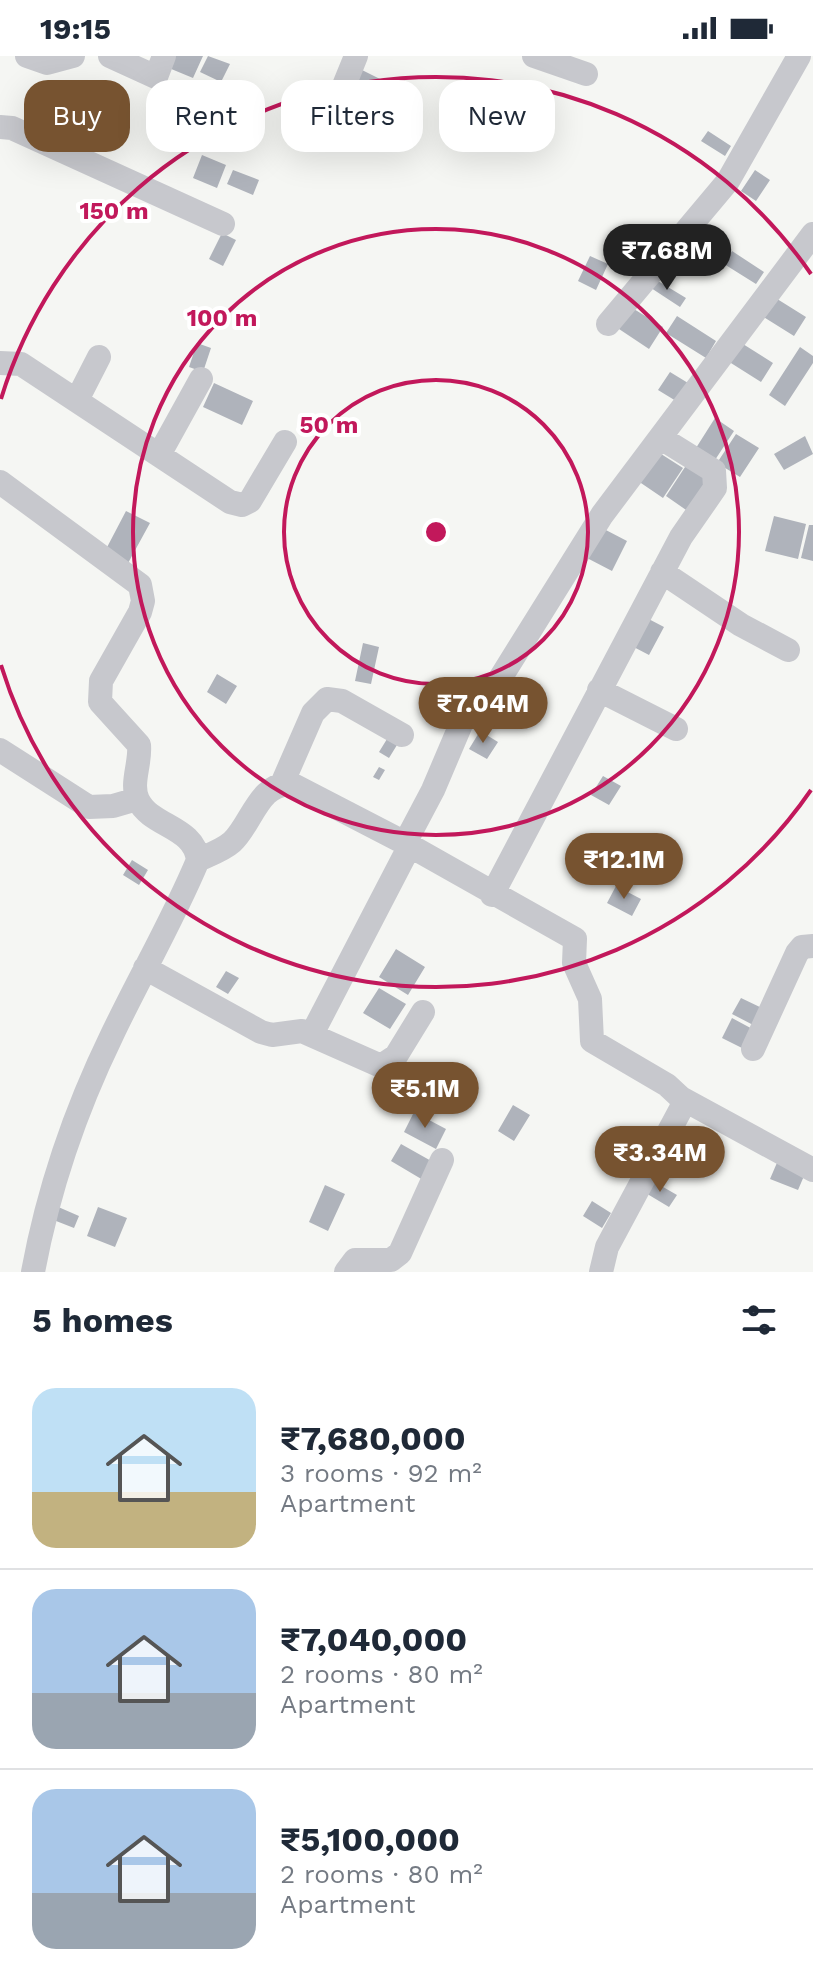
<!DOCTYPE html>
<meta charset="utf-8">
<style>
:root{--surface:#fff;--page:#f6f6f7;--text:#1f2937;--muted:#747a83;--line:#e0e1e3;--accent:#775330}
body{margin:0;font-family:"Work Sans",sans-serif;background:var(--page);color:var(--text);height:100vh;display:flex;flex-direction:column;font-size:30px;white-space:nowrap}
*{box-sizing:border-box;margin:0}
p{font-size:26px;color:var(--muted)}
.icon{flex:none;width:44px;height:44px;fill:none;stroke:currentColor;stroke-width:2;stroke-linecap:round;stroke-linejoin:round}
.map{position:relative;height:1216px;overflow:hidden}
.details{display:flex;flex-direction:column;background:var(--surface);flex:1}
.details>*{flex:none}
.guide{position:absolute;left:24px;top:24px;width:766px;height:72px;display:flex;gap:16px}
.price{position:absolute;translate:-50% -68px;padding:0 18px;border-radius:28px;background:var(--accent);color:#fff;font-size:26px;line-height:52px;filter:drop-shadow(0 2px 4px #0008)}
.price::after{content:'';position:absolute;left:50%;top:48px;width:24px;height:18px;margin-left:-12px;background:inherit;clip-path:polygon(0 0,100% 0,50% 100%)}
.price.on{background:#222;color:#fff}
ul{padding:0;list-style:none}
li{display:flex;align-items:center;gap:24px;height:200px;padding:0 32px}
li+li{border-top:2px solid var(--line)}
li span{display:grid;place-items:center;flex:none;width:224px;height:160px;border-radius:24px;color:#555}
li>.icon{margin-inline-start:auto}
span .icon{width:96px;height:96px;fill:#fffc;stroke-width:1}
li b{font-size:34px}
h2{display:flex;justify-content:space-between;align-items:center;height:96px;padding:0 32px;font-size:34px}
.tag{padding:0 28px;border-radius:24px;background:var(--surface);box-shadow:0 8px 32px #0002;font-size:28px;line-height:72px}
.tag.on{background:var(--accent);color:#fff}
.status{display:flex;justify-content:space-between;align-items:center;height:56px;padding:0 40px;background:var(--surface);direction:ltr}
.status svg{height:22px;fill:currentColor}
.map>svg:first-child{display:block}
</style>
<div class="status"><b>19:15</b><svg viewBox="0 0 49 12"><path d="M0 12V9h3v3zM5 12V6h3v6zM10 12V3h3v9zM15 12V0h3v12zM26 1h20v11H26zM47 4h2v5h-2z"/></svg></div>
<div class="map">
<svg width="813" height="1216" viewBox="0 0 813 1216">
<rect width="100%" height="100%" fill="#f5f6f3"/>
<!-- building -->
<path fill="#afb3bb" d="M168 0H203L193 22 164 10Z
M208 0 230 8 221 26 200 16Z
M362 14 386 26 379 39 355 28Z
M348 31 377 45 370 61 341 47Z
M340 49 363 60 355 76 332 65Z
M708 75 731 90 725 100 701 85Z
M202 99 226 109 217 132 193 122Z
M233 114 259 124 253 139 227 128Z
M755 114 770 124 756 145 741 135Z
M222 177 236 184 223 210 209 203Z
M732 195 764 216 756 228 724 208Z
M590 200 608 208 596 234 578 225Z
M653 222 686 242 680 251 648 230Z
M774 241 806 261 794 280 762 260Z
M629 250 663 271 649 293 616 271Z
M677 260 716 285 706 302 666 277Z
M735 283 773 307 761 326 723 302Z
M197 287 211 292 203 316 189 311Z
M800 291 813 300V307L785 350 769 339Z
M670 316 688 327 676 345 658 334Z
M214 327 253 345 242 369 203 351Z
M715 362 734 375 715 404 696 392Z
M736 378 759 392 740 421 717 407Z
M805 380 813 398 784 414 774 398Z
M658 396 683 412 663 442 638 425Z
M687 408 710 423 689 456 666 440Z
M126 455 150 467 127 509 104 497Z
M774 460 806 468 798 503 765 495Z
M809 469H813V505L801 502Z
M602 472 627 485 612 515 587 502Z
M641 559 664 571 649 599 626 587Z
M363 587 379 591 371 628 355 625Z
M217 618 237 630 226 648 207 636Z
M480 675 498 686 487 703 469 693Z
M387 683 397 689 389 702 379 696Z
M379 711 385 714 379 724 373 721Z
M603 720 621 730 609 749 591 739Z
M132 804 148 814 139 829 123 819Z
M616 830 641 843 632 860 607 847Z
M396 893 425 911 408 939 379 921Z
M226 915 239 922 228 938 216 931Z
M379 932 406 948 390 973 363 957Z
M741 942 766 954 757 971 732 958Z
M732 962 758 976 748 995 722 982Z
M513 1049 530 1059 514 1085 498 1075Z
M414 1056 446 1073 436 1093 404 1076Z
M401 1088 433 1106 423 1124 391 1105Z
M779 1102 807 1113 798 1134 770 1123Z
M651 1124 677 1139 669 1151 644 1136Z
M325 1129 345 1138 328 1175 309 1166Z
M592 1145 611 1157 602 1172 583 1160Z
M56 1150 79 1160 74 1172 51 1163Z
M98 1151 127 1162 115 1191 87 1180Z"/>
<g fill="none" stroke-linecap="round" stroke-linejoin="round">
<!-- minor -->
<path stroke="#c7c8cd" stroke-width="24" d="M27 0 47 7 73 0
M110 0 156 21 164 0
M534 0 586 18
M343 32 356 0
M0 71 12 72 223 168
M608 268 728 125 799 0
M0 307 21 308 230 446 242 449 250 445 285 386
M77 344 99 301
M159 399 201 323
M0 426 140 529 143 545 140 556 101 625 100 646 139 689C141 707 130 728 138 744 151 771 194 770 198 804 173 864 140 920 112 979 76 1053 48 1135 33 1216
M662 516 741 569 788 594
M599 634 676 673
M0 694 89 751 113 750 137 743
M282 728 313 657 327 643 342 645 402 679
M198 804C209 799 223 794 232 786 252 768 259 724 293 729L405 787 575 883 574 907 590 943 592 985 667 1029 681 1042 682 1051 607 1191 601 1216
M492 839 681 481 715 432 714 415 661 382
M145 912 261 976 272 979 302 975 381 1010 396 1000 423 956
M312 978 406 797 405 787 433 734 470 647 496 629 602 459 813 178
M753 993 797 897 802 891 813 890
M681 1042 813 1114
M346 1216 355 1204H391L400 1197 442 1104"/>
</g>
<!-- distance rings -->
<g fill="none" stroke="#c2185b" stroke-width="4">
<circle cx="436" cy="476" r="152"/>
<circle cx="436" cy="476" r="303"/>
<path d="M811 734A455 455 0 0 1 1 609M1 343A455 455 0 0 1 811 218"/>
</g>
<circle cx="436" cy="476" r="12" fill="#c2185b" stroke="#fff" stroke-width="4"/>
<g font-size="24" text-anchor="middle" font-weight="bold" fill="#c2185b" stroke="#fff" stroke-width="8" stroke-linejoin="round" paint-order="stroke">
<text x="114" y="163">150 m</text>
<text x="222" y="270">100 m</text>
<text x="329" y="377">50 m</text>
</g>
</svg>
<b class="price on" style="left:667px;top:236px">₹7.68M</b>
<b class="price" style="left:483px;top:689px">₹7.04M</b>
<b class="price" style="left:624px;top:845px">₹12.1M</b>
<b class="price" style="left:425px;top:1074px">₹5.1M</b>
<b class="price" style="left:660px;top:1138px">₹3.34M</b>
<div class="guide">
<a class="tag on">Buy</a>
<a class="tag">Rent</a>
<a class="tag">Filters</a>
<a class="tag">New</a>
</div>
</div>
<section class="details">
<h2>5 homes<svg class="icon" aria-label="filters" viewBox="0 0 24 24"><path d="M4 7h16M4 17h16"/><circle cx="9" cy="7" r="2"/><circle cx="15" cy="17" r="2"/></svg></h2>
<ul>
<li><span style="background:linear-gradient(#bfe0f5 65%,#c2b280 0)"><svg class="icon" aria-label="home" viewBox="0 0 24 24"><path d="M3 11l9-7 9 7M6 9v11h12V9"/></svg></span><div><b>₹7,680,000</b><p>3 rooms · 92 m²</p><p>Apartment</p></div></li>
<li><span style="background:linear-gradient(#a9c7e8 65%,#9aa5b1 0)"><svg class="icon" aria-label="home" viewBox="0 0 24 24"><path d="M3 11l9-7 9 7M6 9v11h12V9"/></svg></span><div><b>₹7,040,000</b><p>2 rooms · 80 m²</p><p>Apartment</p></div></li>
<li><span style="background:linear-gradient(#a9c7e8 65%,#9aa5b1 0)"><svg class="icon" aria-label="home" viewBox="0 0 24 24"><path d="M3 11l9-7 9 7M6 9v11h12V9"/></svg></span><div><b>₹5,100,000</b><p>2 rooms · 80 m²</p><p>Apartment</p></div></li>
</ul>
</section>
